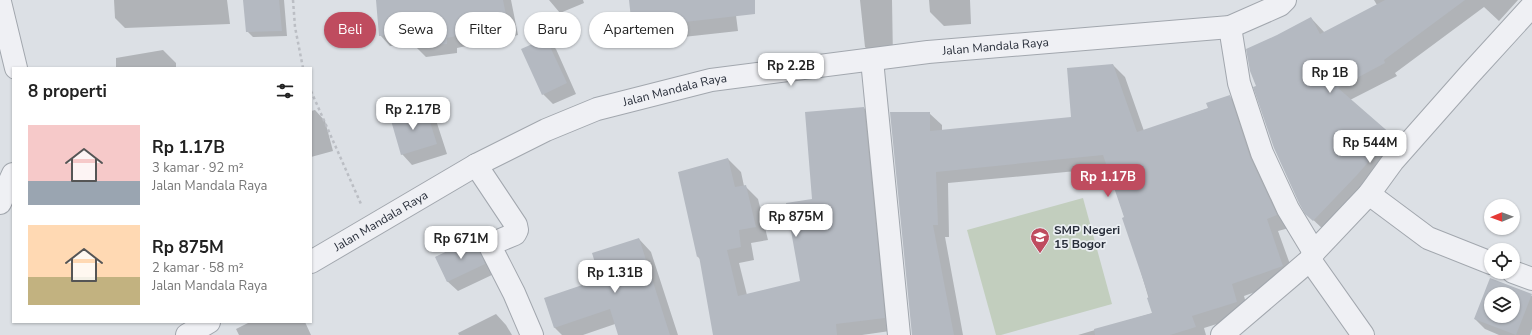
<!DOCTYPE html>
<html lang="id">
<meta charset="utf-8">
<style>
:root{--surface:#fff;--page:#f6f6f6;--text:#222;--muted:#767676;--accent:#bf4c5f}
body{margin:0;font-family:"Nunito Sans",sans-serif;background:var(--page);color:var(--text);height:100vh;display:flex;flex-direction:column;font-size:15px;white-space:nowrap}
*{box-sizing:border-box;margin:0}
p{font-size:13px;color:var(--muted)}
.icon{flex:none;width:22px;height:22px;fill:none;stroke:currentColor;stroke-width:2;stroke-linecap:round;stroke-linejoin:round}
.map{position:relative;flex:1;overflow:hidden}
.details{position:absolute;left:12px;top:67px;width:300px;height:256px;display:flex;flex-direction:column;background:var(--surface);border-radius:0px;box-shadow:0 1px 3px #0004}
.details>*{flex:none}
.banner{position:absolute;left:324px;top:12px;width:380px;height:36px;display:flex;gap:8px}
.needle{width:26px;rotate:269deg}
.buttons{position:absolute;left:1484px;top:199px;display:grid;gap:8px}
.buttons a{display:grid;place-items:center;width:36px;height:36px;border-radius:50%;background:var(--surface);box-shadow:0 1px 3px #0004;font-size:20px}
.price{position:absolute;translate:-50% -34px;padding:0 9px;border-radius:8px;background:#fff;color:#222;font-size:13px;line-height:26px;filter:drop-shadow(0 1px 2px #0008)}
.price::after{content:'';position:absolute;left:50%;top:24px;width:12px;height:9px;margin-left:-6px;background:inherit;clip-path:polygon(0 0,100% 0,50% 100%)}
.price.current{background:var(--accent);color:#fff}
ul{padding:0;list-style:none}
li{display:flex;align-items:center;gap:12px;height:100px;padding:0 16px}
li span{display:grid;place-items:center;flex:none;width:112px;height:80px;border-radius:0px;color:#555}
li>.icon{margin-inline-start:auto}
span .icon{width:48px;height:48px;fill:#fffc;stroke-width:1}
li b{font-size:17px}
h2{display:flex;justify-content:space-between;align-items:center;height:48px;padding:0 16px;font-size:17px}
.pill{padding:0 14px;border-radius:18px;background:var(--surface);box-shadow:0 1px 3px #0004;font-size:14px;line-height:36px}
.pill.current{background:var(--accent);color:#fff}
.map>svg:first-child{display:block}
</style>
<div class="map">
<svg width="1532" height="335" viewBox="0 0 1532 335">
<rect width="100%" height="100%" fill="#dce0e5"/>
<!-- green -->
<path fill="#c2cebe" d="M1083 198 1112 304 1001 335H996L967 230Z"/>
<!-- shadow -->
<path fill="#0003" fill-rule="evenodd" d="M114 0H227L230 24 125 28 115 18Z
M244 0H284L287 36 253 37 247 31Z
M377 0H511L518 35 457 48V53L426 57 416 47V44L390 46 380 35Z
M549 0H583L584 3 560 13Z
M630 0H734L738 31 647 41 633 27Z
M860 0H892L893 59 879 61 865 47Z
M929 0H970L971 24 944 26 930 12Z
M1374 0H1518L1499 21 1484 7 1395 73 1397 76 1350 100 1403 148 1326 232 1306 213 1258 86 1311 18 1325 33 1377 5Z
M546 39 556 49 576 94 553 104 543 94Z
M163 50 176 63V68H116V58Z
M1113 65 1125 77 1144 131 1209 108 1229 96 1242 108 1289 228 1278 231 1295 278 1244 296 1249 314 1204 328 1206 335H1078L1153 313 1125 218 1108 168 948 183 949 237H945L963 335H913L929 113 942 125V131L1072 118Z
M425 107 435 117 447 154 412 165 402 154Z
M864 108 876 121 897 330 862 335H714L701 260 698 257 728 159 741 172 744 186H745L758 199 768 240 751 243 754 260 739 263 747 295 801 282 813 199Z
M315 110 325 121 333 151 311 157V111Z
M481 236 491 246 494 274 458 291 447 281 436 257Z
M639 239 651 252 678 335H619L615 324 583 335H562L555 328 545 299 601 280Z
M1491 279 1532 296V329L1530 335H1499L1485 329 1475 319ZM1491 294H1513V316H1491Z
M496 314 506 325 512 335H459L458 333Z
M250 322H305L311 335H239L236 329Z"/>
<!-- building -->
<path fill="#b4b9c1" fill-rule="evenodd" d="M243 0H279L282 31 246 32Z
M376 0H503L508 25 447 38V44L415 47 414 33 379 36Z
M629 0H755V14L632 28Z
M1385 0H1465L1384 60 1385 63 1338 88 1392 135 1357 175 1313 221 1305 214 1299 203 1274 148 1253 87 1256 86 1250 71 1246 49 1277 35 1311 17 1320 34Z
M546 38 567 83 542 95 521 49Z
M1113 64 1137 132 1208 108 1206 103 1230 95 1250 157 1277 215 1267 219 1283 266 1232 284 1237 302 1192 316 1196 327 1170 335H1095L1094 329 1152 313 1147 298 1149 297 1122 218 1124 217 1103 155 936 172 938 225H933L954 335H912L890 112H930V131L1071 117 1067 68Z
M425 106 437 144 401 155 390 117Z
M864 107 885 318 836 324 837 335H713L699 256 697 257 678 172 728 158 735 187 746 185 756 227 739 230 741 247 727 250 738 296 800 281 786 203 812 199 805 112Z
M481 235 479 248 485 264 447 282 435 257Z
M639 238 670 335H618L610 309 554 328 544 298 600 279 592 253Z
M1490 278 1532 294 1516 335 1474 319ZM1491 294H1513V316H1491Z"/>
<g fill="none" stroke-linecap="round" stroke-linejoin="round">
<defs>
<g id="minor">
<path d="M0 2 16 68"/>
<path d="M1230 27 1239 83 1262 153 1288 209 1314 252"/>
<path d="M872 60 899 335"/>
<path d="M476 165 516 225 517 230 515 234 491 244V248L514 293 532 335"/>
<path d="M1369 194 1428 238 1491 263"/>
<path d="M0 203 13 174"/>
<path d="M1310 260 1363 335"/>
<path id="s1" d="M311 262 476 165 546 130 597 109 711 80 928 52 1230 27 1280 5 1285 0"/>
<path d="M1513 272 1532 279"/>
<path d="M187 335 209 322"/>
<path d="M1222 335 1310 260 1314 252 1369 194 1393 161 1469 75 1532 6"/>
</g>
</defs>
<!-- minor casing -->
<use href="#minor" stroke="#a2a7ae" stroke-width="24"/>
<!-- path -->
<path stroke="#bbbec4" stroke-width="2.5" stroke-dasharray="3 3" stroke-linecap="butt" d="M293 0 295 27 303 68
M311 91 361 204"/>
<!-- minor -->
<use href="#minor" stroke="#eff0f4" stroke-width="22"/>
</g>
<!-- icons -->
<defs>
<symbol id="school-pin" viewBox="-11 -11 22 30"><path d="M0 17L-7.5 6A9.5 9.5 0 1 1 7.5 6Z" fill="#bf4c5f" stroke="#ebeff3"/><path d="M0-5L7-2L0 1L-7-2ZM-4 1L0 2.5L4 1V4Q0 6-4 4Z" fill="#fff"/></symbol>
</defs>
<g fill-rule="evenodd">
<use href="#school-pin" x="1029" y="226" width="22" height="30"/>
</g>
<g text-anchor="middle" dominant-baseline="central" stroke-width="3.5" stroke-linejoin="round" paint-order="stroke">
<!-- street labels -->
<g font-size="12" fill="#282e3a" stroke="#ebeff3">
<text stroke="none"><textPath href="#s1" startOffset="729">Jalan Mandala Raya</textPath></text>
<text stroke="none"><textPath href="#s1" startOffset="405">Jalan Mandala Raya</textPath></text>
<text stroke="none"><textPath href="#s1" startOffset="81">Jalan Mandala Raya</textPath></text>
</g>
<!-- poi labels -->
<g font-size="12" font-weight="bold" fill="#282e3a" stroke="#ebeff3" text-anchor="start">
<text x="1054" y="230">SMP Negeri<tspan x="1054" dy="14">15 Bogor</tspan></text>
</g>
</g>
</svg>
<div class="buttons">
<a><svg class="needle" viewBox="-14 -14 28 28"><path d="M0-13l5 13h-10z" fill="#e53935"/><path d="M0 13l5-13h-10z" fill="#767676"/></svg></a>
<a><svg class="icon" aria-label="locate" viewBox="0 0 24 24"><circle cx="12" cy="12" r="6"/><path d="M12 2v4M12 18v4M2 12h4M18 12h4"/></svg></a>
<a><svg class="icon" aria-label="layers" viewBox="0 0 24 24"><path d="M12 4l9 5-9 5-9-5zM3 14l9 5 9-5"/></svg></a>
</div>
<b class="price" style="left:791px;top:87px">Rp 2.2B</b>
<b class="price" style="left:1330px;top:94px">Rp 1B</b>
<b class="price" style="left:413px;top:131px">Rp 2.17B</b>
<b class="price" style="left:1370px;top:164px">Rp 544M</b>
<b class="price current" style="left:1108px;top:198px">Rp 1.17B</b>
<b class="price" style="left:796px;top:238px">Rp 875M</b>
<b class="price" style="left:461px;top:260px">Rp 671M</b>
<b class="price" style="left:615px;top:294px">Rp 1.31B</b>
<div class="banner">
<a class="pill current">Beli</a>
<a class="pill">Sewa</a>
<a class="pill">Filter</a>
<a class="pill">Baru</a>
<a class="pill">Apartemen</a>
</div>
<section class="details">
<h2>8 properti<svg class="icon" aria-label="filters" viewBox="0 0 24 24"><path d="M4 7h16M4 17h16"/><circle cx="9" cy="7" r="2"/><circle cx="15" cy="17" r="2"/></svg></h2>
<ul>
<li><span style="background:linear-gradient(#f6c9c9 70%,#9aa5b1 0)"><svg class="icon" aria-label="home" viewBox="0 0 24 24"><path d="M3 11l9-7 9 7M6 9v11h12V9"/></svg></span><div><b>Rp 1.17B</b><p>3 kamar · 92 m²</p><p>Jalan Mandala Raya</p></div></li>
<li><span style="background:linear-gradient(#ffd9b3 65%,#c2b280 0)"><svg class="icon" aria-label="home" viewBox="0 0 24 24"><path d="M3 11l9-7 9 7M6 9v11h12V9"/></svg></span><div><b>Rp 875M</b><p>2 kamar · 58 m²</p><p>Jalan Mandala Raya</p></div></li>
</ul>
</section>
</div>
